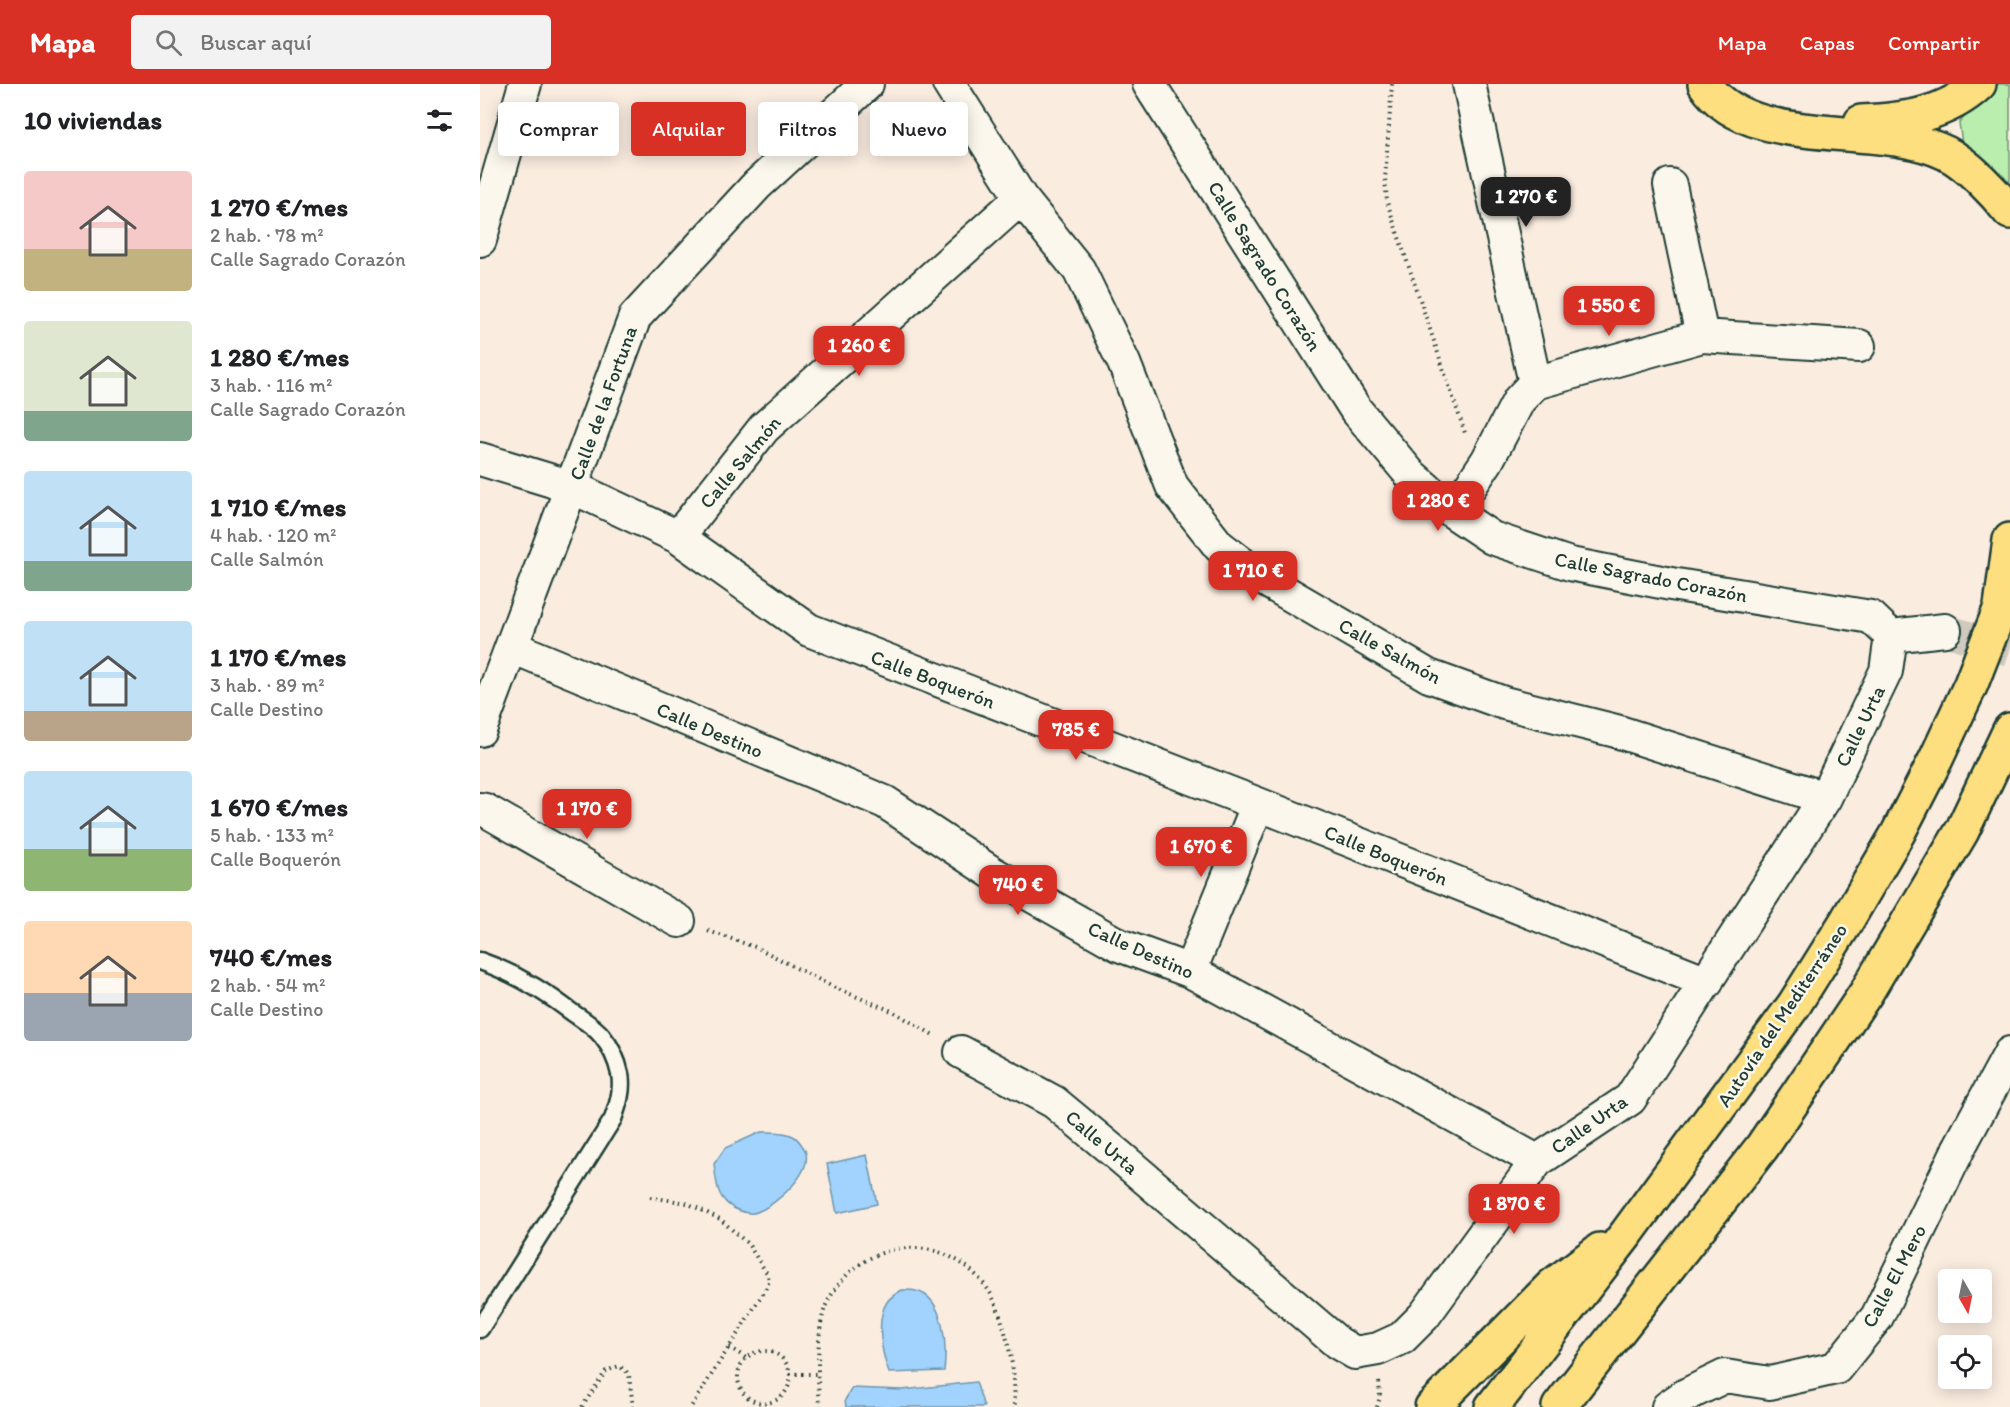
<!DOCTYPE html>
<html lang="es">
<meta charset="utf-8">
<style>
:root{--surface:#fff;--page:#f2f2f2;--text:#202124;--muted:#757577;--accent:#d93025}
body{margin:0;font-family:Itim,sans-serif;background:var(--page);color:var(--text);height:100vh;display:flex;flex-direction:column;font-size:22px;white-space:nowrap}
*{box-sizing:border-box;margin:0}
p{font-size:20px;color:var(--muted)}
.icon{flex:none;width:33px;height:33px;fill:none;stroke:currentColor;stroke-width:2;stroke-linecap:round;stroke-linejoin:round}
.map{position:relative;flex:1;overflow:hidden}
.panel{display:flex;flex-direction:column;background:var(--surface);width:480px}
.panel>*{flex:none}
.hud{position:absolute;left:18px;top:18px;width:570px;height:54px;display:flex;gap:12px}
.needle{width:39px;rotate:171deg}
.tools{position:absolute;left:1458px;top:1185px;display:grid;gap:12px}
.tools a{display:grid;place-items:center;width:54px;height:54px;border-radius:6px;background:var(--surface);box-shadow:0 3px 15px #0003;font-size:30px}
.price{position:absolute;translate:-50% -51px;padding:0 14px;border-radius:12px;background:var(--accent);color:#fff;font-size:20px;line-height:39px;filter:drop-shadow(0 2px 3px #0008)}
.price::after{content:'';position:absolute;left:50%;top:36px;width:18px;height:14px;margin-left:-9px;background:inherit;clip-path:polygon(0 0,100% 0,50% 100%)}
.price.selected{background:#222;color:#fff}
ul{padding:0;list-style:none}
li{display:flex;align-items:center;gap:18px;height:150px;padding:0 24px}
li span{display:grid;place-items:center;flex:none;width:168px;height:120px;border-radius:6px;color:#555}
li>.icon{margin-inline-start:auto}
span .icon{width:72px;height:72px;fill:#fffc;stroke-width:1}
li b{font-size:26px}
h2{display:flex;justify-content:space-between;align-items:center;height:72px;padding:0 24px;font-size:26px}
.pill{padding:0 21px;border-radius:6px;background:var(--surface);box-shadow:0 3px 15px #0003;font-size:21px;line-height:54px}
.pill.selected{background:var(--accent);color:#fff}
header{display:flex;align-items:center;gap:36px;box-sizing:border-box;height:84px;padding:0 30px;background:var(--accent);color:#fff}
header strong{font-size:28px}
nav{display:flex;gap:33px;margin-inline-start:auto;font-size:21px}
.search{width:420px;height:54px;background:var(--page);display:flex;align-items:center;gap:15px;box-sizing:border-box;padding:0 21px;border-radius:6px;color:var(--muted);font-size:22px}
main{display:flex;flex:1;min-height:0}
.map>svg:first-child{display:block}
</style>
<header>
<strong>Mapa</strong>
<div class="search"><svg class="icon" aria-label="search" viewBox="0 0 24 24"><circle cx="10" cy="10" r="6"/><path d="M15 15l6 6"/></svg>Buscar aquí</div>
<nav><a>Mapa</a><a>Capas</a><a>Compartir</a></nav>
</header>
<main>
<section class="panel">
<h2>10 viviendas<svg class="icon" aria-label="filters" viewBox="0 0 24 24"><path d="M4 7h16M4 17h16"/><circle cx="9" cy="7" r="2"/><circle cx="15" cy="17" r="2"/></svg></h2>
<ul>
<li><span style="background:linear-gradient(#f6c9c9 65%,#c2b280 0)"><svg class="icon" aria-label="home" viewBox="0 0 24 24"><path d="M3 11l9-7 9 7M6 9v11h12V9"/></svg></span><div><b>1 270 €/mes</b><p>2 hab. · 78 m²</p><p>Calle Sagrado Corazón</p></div></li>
<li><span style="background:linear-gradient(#dfe7d0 75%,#7fa58c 0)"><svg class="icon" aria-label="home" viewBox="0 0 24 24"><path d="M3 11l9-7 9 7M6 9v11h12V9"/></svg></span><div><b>1 280 €/mes</b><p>3 hab. · 116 m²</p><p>Calle Sagrado Corazón</p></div></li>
<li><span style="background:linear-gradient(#bfe0f5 75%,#7fa58c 0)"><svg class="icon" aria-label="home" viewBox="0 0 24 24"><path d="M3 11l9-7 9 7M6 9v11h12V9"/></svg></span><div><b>1 710 €/mes</b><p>4 hab. · 120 m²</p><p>Calle Salmón</p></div></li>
<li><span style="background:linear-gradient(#bfe0f5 75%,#b9a48a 0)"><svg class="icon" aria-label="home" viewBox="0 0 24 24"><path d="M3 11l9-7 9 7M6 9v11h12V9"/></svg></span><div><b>1 170 €/mes</b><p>3 hab. · 89 m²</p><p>Calle Destino</p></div></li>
<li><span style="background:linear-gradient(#bfe0f5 65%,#8fb573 0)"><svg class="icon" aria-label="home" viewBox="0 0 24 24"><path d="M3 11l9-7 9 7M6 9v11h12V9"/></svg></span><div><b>1 670 €/mes</b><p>5 hab. · 133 m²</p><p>Calle Boquerón</p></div></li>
<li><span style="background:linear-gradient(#ffd9b3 60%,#9aa5b1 0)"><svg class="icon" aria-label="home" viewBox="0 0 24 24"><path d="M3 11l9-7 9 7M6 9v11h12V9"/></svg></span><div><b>740 €/mes</b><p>2 hab. · 54 m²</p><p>Calle Destino</p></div></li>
</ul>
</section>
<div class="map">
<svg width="1530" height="1323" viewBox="0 0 1530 1323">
<rect width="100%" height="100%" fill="#fbece0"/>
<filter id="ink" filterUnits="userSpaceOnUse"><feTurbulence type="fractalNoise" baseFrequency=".0167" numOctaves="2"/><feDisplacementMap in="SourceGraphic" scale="12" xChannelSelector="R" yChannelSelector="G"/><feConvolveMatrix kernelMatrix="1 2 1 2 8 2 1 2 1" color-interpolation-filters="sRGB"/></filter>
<g filter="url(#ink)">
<!-- green -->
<path fill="#b9eeaf" stroke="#6c9672" stroke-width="1.5" d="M1514 0H1530V102L1482 59 1479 39Z"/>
<!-- water -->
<path fill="#a1d3fe" stroke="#6d97ad" stroke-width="1.5" d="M281 1048C291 1048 304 1047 313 1052 318 1054 322 1061 325 1066 334 1088 297 1120 277 1128 267 1132 250 1124 244 1116 236 1107 236 1092 234 1080L245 1064Z
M387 1071 397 1120 357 1129 347 1080Z
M422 1206C427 1206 432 1206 436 1207 465 1213 467 1264 464 1287L409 1289C402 1270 395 1236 407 1218 410 1213 417 1209 422 1206Z
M496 1298 504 1323H366L365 1316 372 1304 422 1306Z"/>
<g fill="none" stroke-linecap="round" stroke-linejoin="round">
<!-- minor-tunnel -->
<path stroke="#cfc9be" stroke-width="32" stroke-dasharray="32 16" stroke-linecap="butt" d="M1465 546 1530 566"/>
<defs>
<path id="service" d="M0 877C35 889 64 907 93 929 103 936 115 943 122 952 131 963 137 976 140 990 143 1006 138 1021 133 1035L0 1245"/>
<path id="minor" d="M469 0 541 114 599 186 644 279 692 402 739 462 778 492 949 592 1024 619 1136 647 1345 714
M669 0 876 326 930 390 973 428 1012 454 1090 480 1191 500 1391 533 1411 552 1465 546
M989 0 1055 299
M1190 101 1222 252
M0 156 45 0
M0 375 92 403 198 453 329 546 778 720 1227 898
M973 428 1007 377 1039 316 1055 299 1222 252 1379 262
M198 453 284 344 541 114
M32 563 405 718 514 790 639 861 710 887 1057 1077
M0 646 155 233 277 101 387 0
M0 725 5 726 199 837
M710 887 778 720
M481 968 574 1018 638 1071 858 1259 875 1269 898 1265 922 1254 944 1232 1057 1077 1150 1015 1345 714 1406 587 1411 552
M1188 1323 1204 1312 1245 1292 1290 1299 1356 1284 1397 1233 1481 1060 1530 969"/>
<path id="motorway" d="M1225 0C1269 68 1400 36 1466 69 1488 80 1515 109 1530 128
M1381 38C1425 36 1466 31 1499 0
M1521 522 1530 456
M952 1323 1072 1202 1120 1166
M1012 1323 1147 1149 1314 921 1366 838 1418 749 1456 675 1491 600 1530 500
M1079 1323 1282 1063 1386 909 1482 747 1530 646"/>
</defs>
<!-- service casing -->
<use href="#service" stroke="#1f3d34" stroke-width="21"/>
<!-- minor casing -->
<use href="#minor" stroke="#1f3d34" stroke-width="36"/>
<!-- motorway casing -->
<use href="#motorway" stroke="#1f3d34" stroke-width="38"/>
<!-- path -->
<path stroke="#1f3d34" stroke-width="4" stroke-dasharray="1.5 4.5" stroke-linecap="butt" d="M912 0 905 95 907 118 985 349
M228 847 278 864 353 903 412 927 455 952
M170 1113 207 1119 240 1135 268 1160 288 1191 289 1197 284 1208 211 1323
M249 1263 266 1274
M258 1293a26 26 0 1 1 52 0a26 26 0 1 1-52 0Z
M310 1290H339
M102 1323 126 1287 139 1282 146 1287 149 1291 153 1323
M340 1323C337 1298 336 1241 347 1219 380 1153 463 1144 507 1204 520 1221 530 1265 533 1287 535 1298 534 1311 535 1323
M897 1323 900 1313 899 1297"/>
<!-- service -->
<use href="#service" stroke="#fbf7ec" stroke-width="16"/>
<!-- minor -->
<use href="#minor" stroke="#fbf7ec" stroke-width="32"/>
<!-- motorway -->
<use href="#motorway" stroke="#fedf80" stroke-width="33"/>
</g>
</g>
<g text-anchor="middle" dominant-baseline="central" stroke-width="5" stroke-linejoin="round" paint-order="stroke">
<!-- street labels -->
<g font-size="20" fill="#1f3d34" stroke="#fbf7ec">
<text transform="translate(785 182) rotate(58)">Calle Sagrado Corazón</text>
<text transform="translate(123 319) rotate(-70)">Calle de la Fortuna</text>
<text transform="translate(260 378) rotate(-50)">Calle Salmón</text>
<text transform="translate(1171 493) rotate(11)">Calle Sagrado Corazón</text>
<text transform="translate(910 567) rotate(29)">Calle Salmón</text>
<text transform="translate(453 595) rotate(21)">Calle Boquerón</text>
<text transform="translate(1380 642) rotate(-64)">Calle Urta</text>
<text transform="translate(230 646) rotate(23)">Calle Destino</text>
<text transform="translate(906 771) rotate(22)">Calle Boquerón</text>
<text transform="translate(661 866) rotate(24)">Calle Destino</text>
<text transform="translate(1302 931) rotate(-56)">Autovía del Mediterráneo</text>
<text transform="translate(1109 1040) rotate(-35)">Calle Urta</text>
<text transform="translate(622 1058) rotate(40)">Calle Urta</text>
<text transform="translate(1414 1192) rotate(-62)">Calle El Mero</text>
</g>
</g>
</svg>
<div class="tools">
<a><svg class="needle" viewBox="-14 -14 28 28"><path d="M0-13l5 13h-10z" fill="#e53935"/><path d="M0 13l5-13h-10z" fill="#757577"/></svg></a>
<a><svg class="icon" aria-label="locate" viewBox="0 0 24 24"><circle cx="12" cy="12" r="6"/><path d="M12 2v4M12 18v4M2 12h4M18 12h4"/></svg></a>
</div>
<b class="price selected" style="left:1046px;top:144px">1 270 €</b>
<b class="price" style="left:1129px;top:253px">1 550 €</b>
<b class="price" style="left:379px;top:293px">1 260 €</b>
<b class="price" style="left:958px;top:448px">1 280 €</b>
<b class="price" style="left:773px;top:518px">1 710 €</b>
<b class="price" style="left:596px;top:677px">785 €</b>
<b class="price" style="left:107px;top:756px">1 170 €</b>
<b class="price" style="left:721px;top:794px">1 670 €</b>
<b class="price" style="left:538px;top:832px">740 €</b>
<b class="price" style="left:1034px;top:1151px">1 870 €</b>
<div class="hud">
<a class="pill">Comprar</a>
<a class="pill selected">Alquilar</a>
<a class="pill">Filtros</a>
<a class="pill">Nuevo</a>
</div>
</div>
</main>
